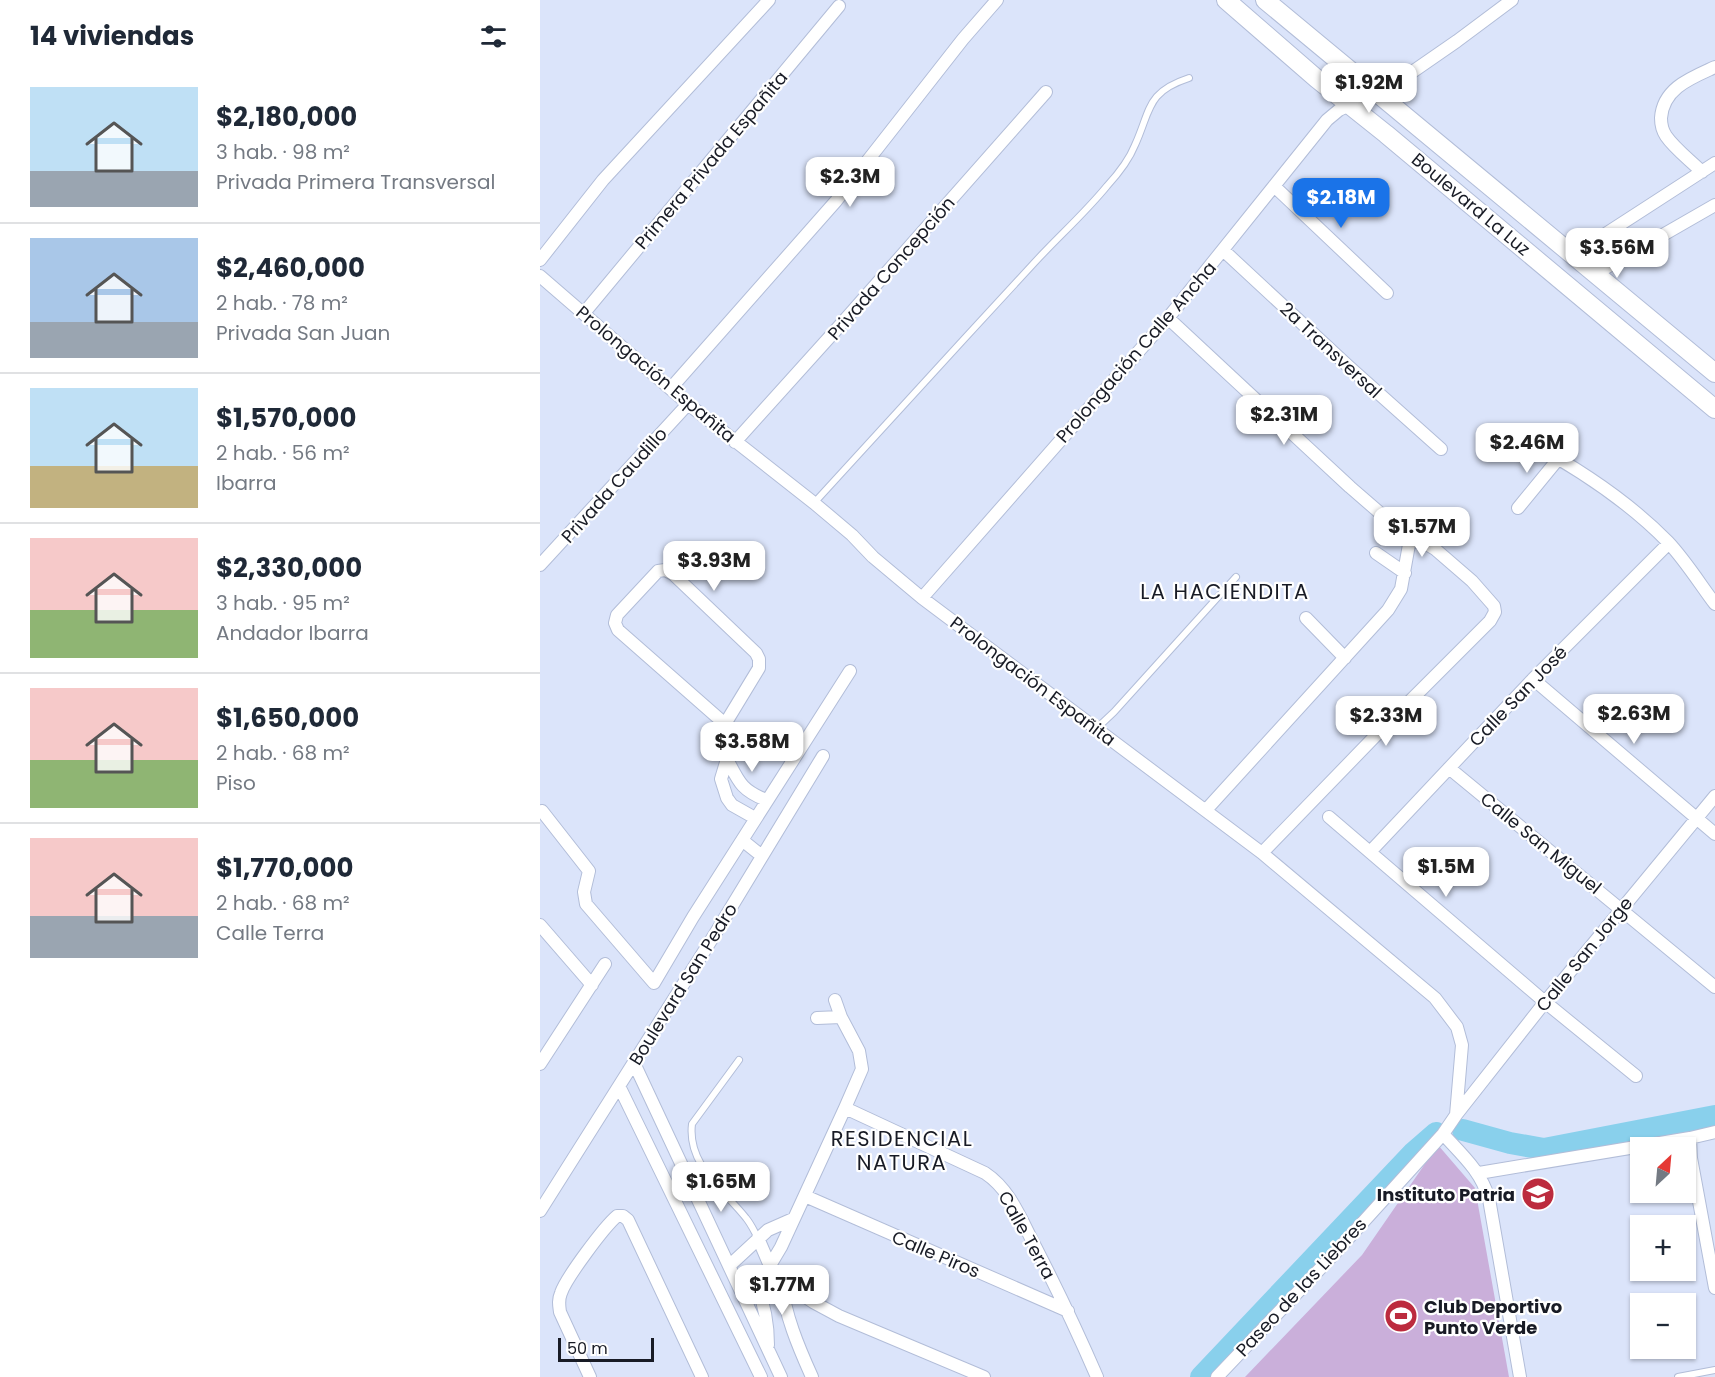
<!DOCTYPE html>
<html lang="es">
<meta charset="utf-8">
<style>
:root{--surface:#fff;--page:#f6f6f7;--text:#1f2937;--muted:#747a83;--line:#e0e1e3;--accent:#1a73e8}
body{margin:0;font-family:Poppins,sans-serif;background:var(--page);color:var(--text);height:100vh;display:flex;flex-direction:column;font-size:22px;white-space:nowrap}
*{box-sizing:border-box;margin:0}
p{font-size:20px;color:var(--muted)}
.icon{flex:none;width:33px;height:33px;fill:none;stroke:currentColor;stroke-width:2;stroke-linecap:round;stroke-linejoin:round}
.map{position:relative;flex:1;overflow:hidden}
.side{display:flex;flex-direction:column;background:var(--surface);width:540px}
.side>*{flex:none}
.needle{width:39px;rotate:26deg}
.fabs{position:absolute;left:1090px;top:1137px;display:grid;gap:12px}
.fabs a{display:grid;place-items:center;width:66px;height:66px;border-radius:0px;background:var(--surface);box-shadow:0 2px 4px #0004;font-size:30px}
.scale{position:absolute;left:18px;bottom:15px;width:96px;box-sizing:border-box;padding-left:6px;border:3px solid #181b25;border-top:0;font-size:16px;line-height:21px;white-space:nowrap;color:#181b25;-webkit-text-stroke:4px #fff;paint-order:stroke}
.price{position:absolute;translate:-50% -51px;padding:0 14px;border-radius:12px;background:#fff;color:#222;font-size:20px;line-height:39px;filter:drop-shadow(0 2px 3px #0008)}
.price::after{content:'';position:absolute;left:50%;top:36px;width:18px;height:14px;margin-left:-9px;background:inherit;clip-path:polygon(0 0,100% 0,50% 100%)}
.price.current{background:var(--accent);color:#fff}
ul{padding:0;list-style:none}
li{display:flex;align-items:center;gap:18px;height:150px;padding:0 30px}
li+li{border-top:2px solid var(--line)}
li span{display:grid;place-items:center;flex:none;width:168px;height:120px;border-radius:0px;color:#555}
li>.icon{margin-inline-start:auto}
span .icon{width:72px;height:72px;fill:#fffc;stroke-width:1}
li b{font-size:26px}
h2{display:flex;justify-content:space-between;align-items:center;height:72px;padding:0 30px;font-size:26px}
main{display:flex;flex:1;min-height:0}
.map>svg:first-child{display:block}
</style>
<main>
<section class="side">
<h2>14 viviendas<svg class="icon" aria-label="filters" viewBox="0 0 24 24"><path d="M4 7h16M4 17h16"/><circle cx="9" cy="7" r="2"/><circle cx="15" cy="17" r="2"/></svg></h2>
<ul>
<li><span style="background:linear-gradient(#bfe0f5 70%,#9aa5b1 0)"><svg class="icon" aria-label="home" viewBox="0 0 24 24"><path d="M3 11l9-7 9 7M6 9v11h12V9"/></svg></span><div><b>$2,180,000</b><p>3 hab. · 98 m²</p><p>Privada Primera Transversal</p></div></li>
<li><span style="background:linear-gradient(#a9c7e8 70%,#9aa5b1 0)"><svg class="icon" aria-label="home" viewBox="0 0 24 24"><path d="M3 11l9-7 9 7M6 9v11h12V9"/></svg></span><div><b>$2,460,000</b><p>2 hab. · 78 m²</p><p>Privada San Juan</p></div></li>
<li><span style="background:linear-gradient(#bfe0f5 65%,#c2b280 0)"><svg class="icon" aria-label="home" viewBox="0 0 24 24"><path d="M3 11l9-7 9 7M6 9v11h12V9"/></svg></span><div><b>$1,570,000</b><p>2 hab. · 56 m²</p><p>Ibarra</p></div></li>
<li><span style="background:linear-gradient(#f6c9c9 60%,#8fb573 0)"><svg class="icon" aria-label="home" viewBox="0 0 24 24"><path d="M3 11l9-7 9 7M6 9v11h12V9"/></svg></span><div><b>$2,330,000</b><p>3 hab. · 95 m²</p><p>Andador Ibarra</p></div></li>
<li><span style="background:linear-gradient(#f6c9c9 60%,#8fb573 0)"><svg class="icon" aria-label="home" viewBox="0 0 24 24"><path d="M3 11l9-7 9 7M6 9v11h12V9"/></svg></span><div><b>$1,650,000</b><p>2 hab. · 68 m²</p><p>Piso</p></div></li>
<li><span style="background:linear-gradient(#f6c9c9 65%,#9aa5b1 0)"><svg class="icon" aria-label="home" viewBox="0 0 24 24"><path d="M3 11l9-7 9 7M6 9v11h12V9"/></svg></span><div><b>$1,770,000</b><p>2 hab. · 68 m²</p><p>Calle Terra</p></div></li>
</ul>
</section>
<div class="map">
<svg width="1175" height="1377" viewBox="0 0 1175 1377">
<rect width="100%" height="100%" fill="#dbe4fa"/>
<!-- park -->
<path fill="#caafda" d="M898 1145 935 1188 969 1377H705L822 1255Z"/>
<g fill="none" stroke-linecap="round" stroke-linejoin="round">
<!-- river -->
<path stroke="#89d0ec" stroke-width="22" d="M923 1130 970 1143 1004 1149 1175 1116
M661 1377 873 1153 896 1133"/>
<defs>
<path id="lane" d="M274 503C348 422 421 342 495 262 519 236 545 213 567 186 578 174 589 160 595 145 611 110 606 92 649 78
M557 728 574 712 696 577
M199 1060 152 1124C147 1165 184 1190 206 1218 211 1224 214 1231 218 1238
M1138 1377 1175 1370"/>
<path id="street" d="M1162 172C1150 160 1135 149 1126 136 1122 130 1121 124 1121 118 1123 88 1151 78 1175 67
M734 186 847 293
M683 250 808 366 901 449
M1033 255 1175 163
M0 260 63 180 229 0
M1055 274 1175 205
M0 276 148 404 274 503 312 535 333 557 382 598 722 853 895 998 917 1027 922 1045 916 1115
M44 313 299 6
M628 318 810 487 870 539 888 545 895 549 932 581 954 606 955 612 950 621 844 727 722 853
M131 388 296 201 423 39 457 0
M195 442 295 331 506 92
M989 442C1039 469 1088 501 1128 542 1145 560 1160 584 1175 604
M978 508 1019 458
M836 553 865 573
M0 565 148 404
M382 598 628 318 787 120 799 110 810 105 839 95 917 41 972 0
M766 618 805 658
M993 679 1175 834
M185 724 78 630 75 623 77 615 118 571 125 570 133 574 216 653 219 659V668L185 724 187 759 181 779 187 798 192 805 215 818
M187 759C199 782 201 790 226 800
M909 768 1175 987
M666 810 848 610 861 589 870 539
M2 811 49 871 44 892 46 904 114 983 153 917 310 671
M789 817 1005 1002 1096 1076
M202 840 222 856
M830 852 993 679 1129 543
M0 925 52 985
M277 1018 301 1017
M94 1063 241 1377
M0 1064 65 964
M79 1086 221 1377
M305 1108 445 1173C471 1190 482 1222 496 1248 518 1291 538 1333 557 1377
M1175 1132 1150 1138 1151 1158 1175 1288
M903 1134C922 1155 941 1171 949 1199L980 1377
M939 1173 1150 1138
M265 1196 528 1311
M0 1211 175 934 283 756
M218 1238 230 1266 241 1281 273 1302 299 1316 444 1377
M189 1266 228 1230 253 1219
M241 1281C245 1315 258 1346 272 1377
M217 1286C225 1306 228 1324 228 1345
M207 1304 241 1247 305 1108 322 1069 319 1051 301 1017 295 1000
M50 1377 20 1312C19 1305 18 1300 21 1293 26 1278 64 1227 77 1216H83L88 1220 162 1377
M677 1377 795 1253 903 1134 916 1115 1005 1002 1175 796"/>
<path id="secondary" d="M686 0 777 79 846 134 1175 409
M725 0 1175 373"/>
</defs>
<!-- lane casing -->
<use href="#lane" stroke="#b2bdd8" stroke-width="8"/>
<!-- street casing -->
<use href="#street" stroke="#b2bdd8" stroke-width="14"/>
<!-- secondary casing -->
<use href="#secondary" stroke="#b2bdd8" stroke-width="20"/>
<!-- lane -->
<use href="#lane" stroke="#fff" stroke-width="6"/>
<!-- street -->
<use href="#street" stroke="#fff" stroke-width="12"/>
<!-- secondary -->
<use href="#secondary" stroke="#fff" stroke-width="18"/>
</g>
<!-- icons -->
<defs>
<symbol id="school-disc" viewBox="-11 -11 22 22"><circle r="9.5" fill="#bc2b3e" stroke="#fff"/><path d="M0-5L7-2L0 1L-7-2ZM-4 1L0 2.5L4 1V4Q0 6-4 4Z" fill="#fff"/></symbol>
<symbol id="stadium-disc" viewBox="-11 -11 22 22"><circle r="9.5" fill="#bc2b3e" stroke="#fff"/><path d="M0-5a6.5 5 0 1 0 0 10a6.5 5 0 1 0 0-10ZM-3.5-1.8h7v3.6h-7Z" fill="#fff"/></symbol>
</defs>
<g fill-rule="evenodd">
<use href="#school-disc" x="979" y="1175" width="38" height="38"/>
<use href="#stadium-disc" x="842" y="1297" width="38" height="38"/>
</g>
<g text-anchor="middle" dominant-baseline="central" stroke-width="4.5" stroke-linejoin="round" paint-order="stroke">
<!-- street labels -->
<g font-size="18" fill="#181b25" stroke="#fff">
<text transform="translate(171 160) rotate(-50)">Primera Privada Españita</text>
<text transform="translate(931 204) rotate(40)">Boulevard La Luz</text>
<text transform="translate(351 268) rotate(-49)">Privada Concepción</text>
<text transform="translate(791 350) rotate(43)">2a Transversal</text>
<text transform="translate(596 352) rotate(-49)">Prolongación Calle Ancha</text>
<text transform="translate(116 374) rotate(40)">Prolongación Españita</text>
<text transform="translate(74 485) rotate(-48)">Privada Caudillo</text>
<text transform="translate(493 681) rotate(37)">Prolongación Españita</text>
<text transform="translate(978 696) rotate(-46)">Calle San José</text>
<text transform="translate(1001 843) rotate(39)">Calle San Miguel</text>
<text transform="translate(1044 954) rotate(-51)">Calle San Jorge</text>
<text transform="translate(143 984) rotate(-58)">Boulevard San Pedro</text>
<text transform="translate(487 1235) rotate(61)">Calle Terra</text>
<text transform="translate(396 1254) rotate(23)">Calle Piros</text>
<text transform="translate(761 1287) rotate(-47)">Paseo de las Liebres</text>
</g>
<!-- poi labels -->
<g font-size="18" font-weight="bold" fill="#181b25" stroke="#fff" text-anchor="end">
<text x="975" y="1194">Instituto Patria</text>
<text x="884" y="1306" text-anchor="start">Club Deportivo<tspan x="884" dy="21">Punto Verde</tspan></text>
</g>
<!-- quarter labels -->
<g font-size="21" letter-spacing="1.5" fill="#181b25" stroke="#fff">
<text x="685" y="591">LA HACIENDITA</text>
<text x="362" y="1138">RESIDENCIAL<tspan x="362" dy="24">NATURA</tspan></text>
</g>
</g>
</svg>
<div class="fabs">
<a><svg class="needle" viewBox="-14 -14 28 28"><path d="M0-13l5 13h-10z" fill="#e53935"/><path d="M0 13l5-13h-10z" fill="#747a83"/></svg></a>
<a>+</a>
<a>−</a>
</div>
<div class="scale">50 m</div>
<b class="price" style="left:829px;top:114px">$1.92M</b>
<b class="price" style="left:310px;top:208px">$2.3M</b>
<b class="price current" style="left:801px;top:229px">$2.18M</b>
<b class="price" style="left:1077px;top:279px">$3.56M</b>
<b class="price" style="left:744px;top:446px">$2.31M</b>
<b class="price" style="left:987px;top:474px">$2.46M</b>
<b class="price" style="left:882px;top:558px">$1.57M</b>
<b class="price" style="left:174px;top:592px">$3.93M</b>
<b class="price" style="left:1094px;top:745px">$2.63M</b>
<b class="price" style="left:846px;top:747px">$2.33M</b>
<b class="price" style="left:212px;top:773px">$3.58M</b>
<b class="price" style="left:906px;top:898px">$1.5M</b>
<b class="price" style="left:181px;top:1213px">$1.65M</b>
<b class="price" style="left:242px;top:1316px">$1.77M</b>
</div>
</main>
